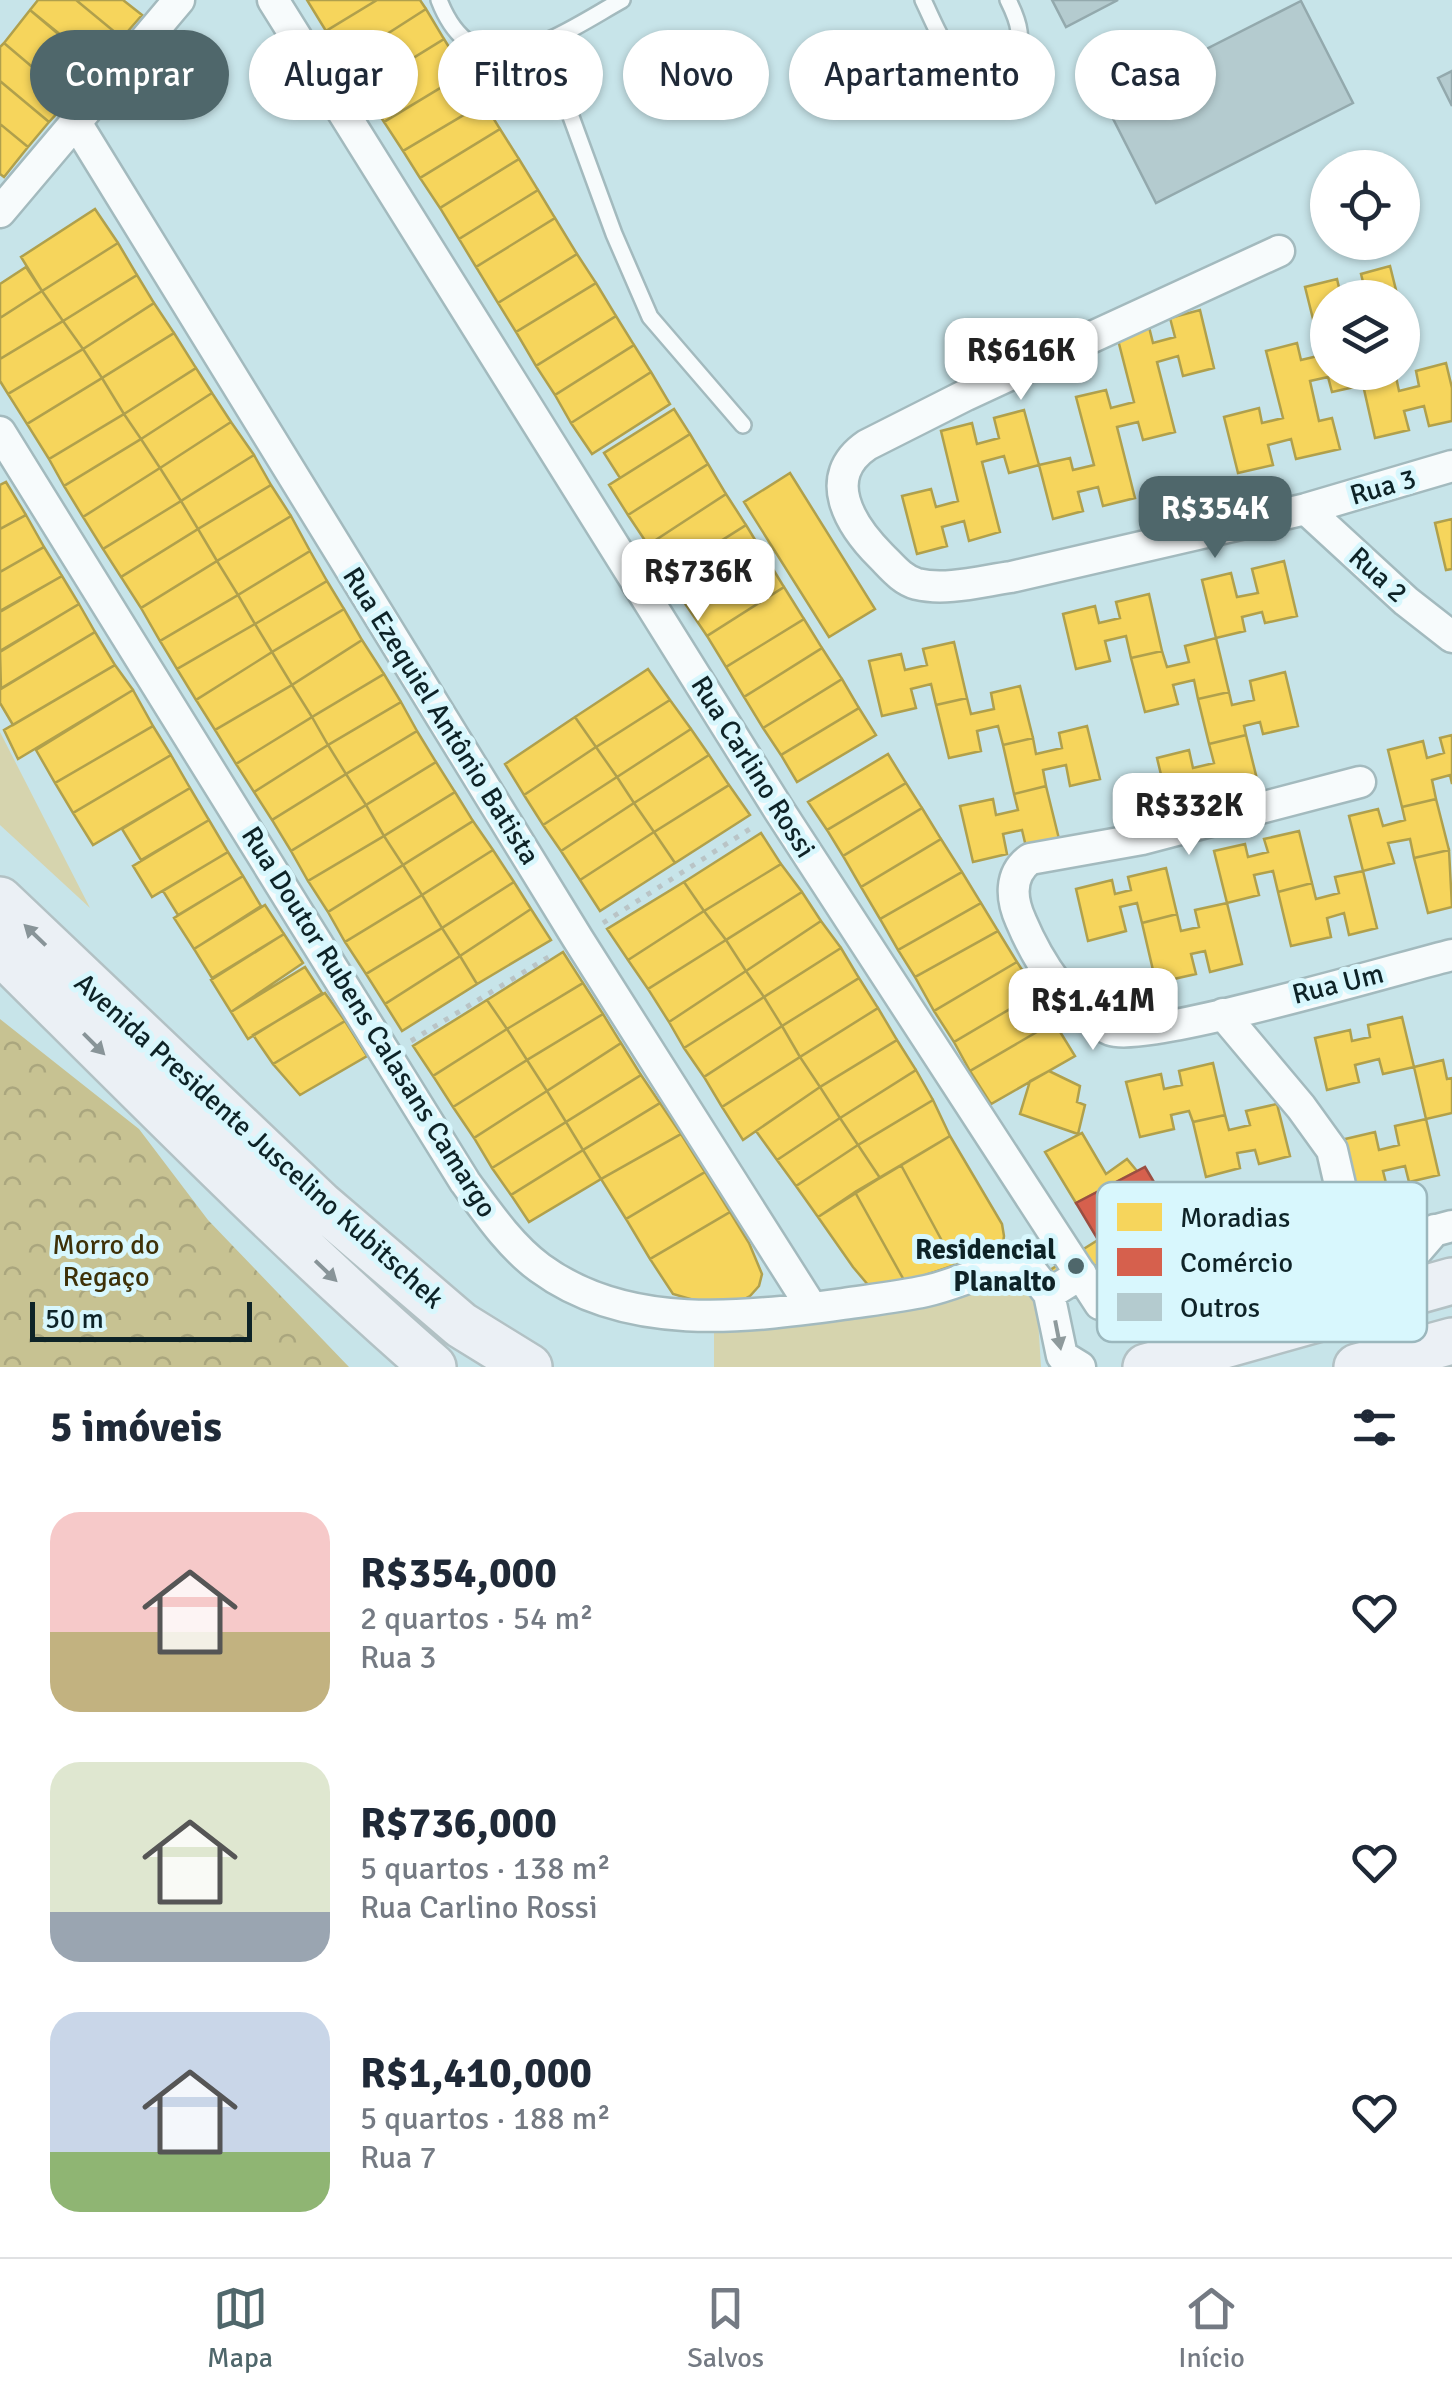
<!DOCTYPE html>
<html lang="pt">
<meta charset="utf-8">
<style>
:root{--surface:#fff;--page:#f2f2f3;--text:#1f2937;--muted:#747a83;--line:#e0e1e3;--accent:#4f676b}
body{margin:0;font-family:Signika,sans-serif;background:var(--page);color:var(--text);height:100vh;display:flex;flex-direction:column;font-size:38px;white-space:nowrap}
*{box-sizing:border-box;margin:0}
p{font-size:32px;color:var(--muted)}
.icon{flex:none;width:55px;height:55px;fill:none;stroke:currentColor;stroke-width:2;stroke-linecap:round;stroke-linejoin:round}
.map{position:relative;height:1367px;overflow:hidden}
.details{display:flex;flex-direction:column;background:var(--surface);flex:1}
.details>*{flex:none}
.banner{position:absolute;left:30px;top:30px;width:1392px;height:90px;display:flex;gap:20px}
.tools{position:absolute;left:1310px;top:150px;display:grid;gap:20px}
.tools a{display:grid;place-items:center;width:110px;height:110px;border-radius:50%;background:var(--surface);box-shadow:0 2px 8px #0004;font-size:50px}
.scale{position:absolute;left:30px;bottom:25px;width:222px;box-sizing:border-box;padding-left:10px;border:5px solid #0e2327;border-top:0;font-size:28px;line-height:35px;white-space:nowrap;color:#0e2327;-webkit-text-stroke:8px #d8f7fd;paint-order:stroke}
.price{position:absolute;translate:-50% -85px;padding:0 22px;border-radius:20px;background:#fff;color:#222;font-size:32px;line-height:65px;filter:drop-shadow(0 2px 5px #0008)}
.price::after{content:'';position:absolute;left:50%;top:60px;width:30px;height:22px;margin-left:-15px;background:inherit;clip-path:polygon(0 0,100% 0,50% 100%)}
.price.current{background:var(--accent);color:#fff}
ul{padding:0;list-style:none}
li{display:flex;align-items:center;gap:30px;height:250px;padding:0 50px}
li span{display:grid;place-items:center;flex:none;width:280px;height:200px;border-radius:30px;color:#555}
li>.icon{margin-inline-start:auto}
span .icon{width:120px;height:120px;fill:#fffc;stroke-width:1}
li b{font-size:42px}
h2{display:flex;justify-content:space-between;align-items:center;height:120px;padding:0 50px;font-size:42px}
.pill{padding:0 35px;border-radius:45px;background:var(--surface);box-shadow:0 2px 8px #0004;font-size:35px;line-height:90px}
.pill.current{background:var(--accent);color:#fff}
.tabs{display:flex;justify-content:space-around;align-items:center;height:140px;border-top:2px solid var(--line);background:var(--surface);font-size:28px;color:var(--muted)}
.tabs a{display:grid;justify-items:center;gap:5px}
.tabs .current{color:var(--accent)}
.map>svg:first-child{display:block}
</style>
<div class="map">
<svg width="1452" height="1367" viewBox="0 0 1452 1367">
<defs>
<pattern id="forest-crowns" width="20" height="18" patternUnits="userSpaceOnUse" patternTransform="scale(2.5)"><rect width="20" height="18" fill="#c7c292"/><path d="M2 6a3 3 0 1 1 6 0M12 15a3 3 0 1 1 6 0" fill="none" stroke="#aaa67e"/></pattern>
</defs>
<rect width="100%" height="100%" fill="#c7e4e9"/>
<!-- green -->
<path fill="#d6d4ae" d="M0 732 90 908 0 825Z
M1011 1265 1037 1303 1041 1367H714V1318Z"/>
<!-- forest -->
<path fill="url(#forest-crowns)" d="M0 1019 139 1129 208 1220 349 1367H0Z"/>
<!-- homes -->
<path fill="#f6d55c" stroke="#b0a04c" stroke-width="2.5" d="M38 0H76L122 38 99 66 95 65 30 10Z
M76 0H123L142 15 122 38Z
M307 0H377L326 31Z
M377 0H420L426 9 345 61 326 31Z
M426 9 444 39 363 89 345 61Z
M30 10 99 66 70 99 4 43Z
M444 39 465 73 384 122 363 89Z
M4 43 70 99 49 122 0 81V47Z
M465 73 484 103 403 151 384 122Z
M0 81 49 122 28 147 0 124Z
M484 103 500 129 420 178 403 151Z
M0 124 28 147 4 177 0 174Z
M500 129 519 159 440 208 420 178Z
M519 159 538 190 459 239 440 208Z
M538 190 555 218 476 267 459 239Z
M95 209 118 243 42 291 21 257Z
M555 218 577 254 498 303 476 267Z
M118 243 137 275 63 321 42 291Z
M577 254 596 283 516 332 498 303Z
M1390 266 1398 298H1328V372H1359L1363 385 1332 392 1328 377 1310 381 1319 421 1332 418 1340 449 1296 459 1291 439 1268 445 1273 465 1238 473 1224 417 1259 408 1262 423 1283 418 1266 351 1297 343 1301 360 1322 355 1305 287 1337 279 1341 296 1365 290 1361 274Z
M26 267 42 291 0 318V284Z
M137 275 154 303 83 349 63 321Z
M596 283 616 316 536 366 516 332Z
M42 291 63 321 0 359V318Z
M154 303 174 333 102 378 83 349Z
M1200 310 1214 368 1183 376 1178 356 1157 362 1175 432 1143 440 1138 422 1117 427 1135 498 1103 506 1098 487 1078 492 1083 511 1053 519 1039 465 1070 458 1073 470 1094 465 1076 397 1106 390 1111 408 1134 402 1116 332 1148 323 1153 343 1175 337 1170 318Z
M616 316 634 345 555 395 536 366Z
M63 321 83 349 8 394 0 381V359Z
M174 333 196 368 124 414 102 378Z
M634 345 651 372 571 423 555 395Z
M83 349 102 378 27 424 8 394Z
M1446 363 1452 388V421L1429 426 1424 406 1404 411 1409 430 1375 438 1363 385 1396 377 1399 391 1419 386 1416 371Z
M196 368 212 393 141 439 124 414Z
M651 372 670 404 592 454 571 423Z
M102 378 124 414 49 459 27 424Z
M212 393 231 422 160 468 141 439Z
M674 409 690 434 620 478 604 453Z
M1024 410 1039 465 1009 473 1004 456 982 462 1000 532 969 541 964 521 942 527 947 546 917 554 902 496 931 489 936 507 958 501 941 431 972 423 977 444 999 438 994 418Z
M124 414 141 439 64 486 49 459Z
M231 422 254 455 181 501 160 468Z
M690 434 708 464 628 515 609 485Z
M141 439 160 468 83 517 64 486Z
M254 455 271 485 198 529 181 501Z
M708 464 726 494 648 545 628 515Z
M160 468 181 501 103 549 83 517Z
M790 473 875 609 829 637 744 502Z
M6 482 26 515 0 529V485Z
M271 485 291 516 217 561 198 529Z
M726 494 746 525 667 575 648 545Z
M181 501 198 529 121 577 103 549Z
M26 515 44 547 0 572V529Z
M291 516 310 551 238 595 217 561Z
M1452 519V569L1446 570 1435 523Z
M746 525 765 556 686 605 667 575Z
M198 529 217 561 141 608 121 577Z
M44 547 62 576 0 611V572Z
M310 551 327 581 255 624 238 595Z
M765 556 784 587 707 636 686 605Z
M217 561 238 595 160 641 141 608Z
M1284 561 1297 616 1265 623 1262 612 1242 617 1245 631 1216 638 1202 580 1231 573 1237 597 1258 593 1252 569Z
M62 576 79 604 0 651V612Z
M327 581 344 609 272 652 255 624Z
M784 587 804 619 726 667 707 636Z
M1149 594 1162 651 1131 658 1126 636 1105 641 1110 661 1076 669 1063 614 1095 606 1099 623 1120 618 1116 602Z
M238 595 255 624 177 669 160 641Z
M79 604 95 632 1 689 0 652Z
M344 609 362 640 292 685 272 652Z
M804 619 822 648 744 697 726 667Z
M255 624 272 652 196 700 177 669Z
M95 632 115 665 13 725 0 703V689Z
M1216 638 1229 692 1198 699 1194 680 1173 685 1178 704 1145 712 1131 658 1162 651 1167 667 1189 662 1185 646Z
M362 640 384 674 312 717 292 685Z
M954 642 967 698 936 705 931 684 911 689 916 708 882 716 869 661 901 654 905 670 927 665 923 649Z
M822 648 842 679 763 728 744 697Z
M272 652 292 685 215 730 196 700Z
M115 665 133 690 18 759 4 730Z
M648 669 670 700 596 747 575 717Z
M1285 672 1298 726 1263 734 1260 722 1244 726 1246 735 1209 744 1198 699 1229 692 1232 705 1254 700 1250 681Z
M384 674 401 702 328 745 312 717Z
M842 679 859 708 781 755 763 728Z
M292 685 312 717 236 764 215 730Z
M1020 686 1033 738 1003 745 998 726 977 731 981 751 949 758 936 705 967 698 971 714 994 709 991 693Z
M133 690 153 726 55 783 36 750Z
M670 700 691 729 617 777 596 747Z
M401 702 417 731 346 774 328 745Z
M859 708 876 735 797 782 781 755Z
M312 717 328 745 254 792 236 764Z
M575 717 596 747 524 795 505 764Z
M153 726 171 755 73 813 55 783Z
M1087 726 1100 779 1070 786 1066 765 1043 770 1046 786 1014 794 1003 745 1033 738 1036 754 1062 748 1059 733Z
M691 729 709 755 634 803 617 777Z
M417 731 436 762 366 805 346 774Z
M1246 735 1260 791 1223 799 1220 788 1207 791 1209 803 1170 812 1157 758 1189 750 1193 768 1214 763 1209 744Z
M1452 735V784L1450 775 1432 780 1436 799 1402 807 1388 750 1423 741 1427 758 1444 753 1440 738Z
M328 745 346 774 272 820 254 792Z
M596 747 617 777 543 825 524 795Z
M888 754 906 783 827 830 808 802Z
M171 755 190 788 93 845 73 813Z
M709 755 729 785 654 832 634 803Z
M436 762 455 792 384 836 366 805Z
M346 774 366 805 291 851 272 820Z
M617 777 634 803 561 851 543 825Z
M906 783 922 808 843 856 827 830Z
M729 785 750 815 675 863 654 832Z
M1046 786 1060 843 1027 851 1022 830 1003 834 1007 854 973 862 960 806 993 799 996 815 1018 810 1014 794Z
M190 788 209 820 141 860 122 829Z
M455 792 473 821 403 865 384 836Z
M1436 799 1449 850 1414 858 1410 839 1388 843 1394 863 1363 871 1349 816 1378 809 1383 826 1405 820 1402 807Z
M634 803 654 832 580 880 561 851Z
M366 805 384 836 308 881 291 851Z
M922 808 941 839 861 887 843 856Z
M209 820 228 852 152 897 133 866Z
M473 821 493 850 422 895 403 865Z
M1299 831 1312 883 1278 892 1273 871 1254 875 1259 895 1227 903 1214 851 1245 844 1248 857 1268 852 1264 839Z
M654 832 675 863 600 911 580 880Z
M761 833 781 864 704 911 684 882Z
M384 836 403 865 328 912 308 881Z
M941 839 962 872 880 919 861 887Z
M493 850 514 882 442 928 422 895Z
M1449 850 1452 907 1428 913 1414 858Z
M228 852 243 876 178 915 163 891Z
M781 864 802 892 726 940 704 911Z
M403 865 422 895 345 942 328 912Z
M1166 868 1177 914 1142 923 1137 903 1120 907 1126 931 1088 941 1076 889 1112 880 1115 894 1131 890 1128 877Z
M1363 871 1377 928 1349 935 1344 913 1327 918 1331 937 1291 946 1278 892 1312 883 1316 899 1339 893 1335 877Z
M962 872 981 903 898 950 880 919Z
M243 876 261 906 194 949 174 918Z
M514 882 531 909 460 956 442 928Z
M684 882 704 911 628 960 607 929Z
M802 892 821 921 746 971 726 940Z
M422 895 442 928 366 974 345 942Z
M981 903 998 931 915 977 898 950Z
M1227 903 1242 964 1210 972 1205 951 1191 954 1196 974 1156 983 1142 923 1177 914 1181 931 1199 927 1195 910Z
M265 905 284 934 212 978 194 949Z
M531 909 551 940 477 984 460 956Z
M704 911 726 940 648 989 628 960Z
M821 921 841 948 764 997 746 971Z
M442 928 460 956 385 1004 366 974Z
M998 931 1017 962 934 1011 915 977Z
M284 934 303 963 231 1012 211 980Z
M726 940 746 971 669 1022 648 989Z
M841 948 859 978 782 1026 764 997Z
M563 952 583 983 507 1029 487 1000Z
M460 956 477 984 402 1031 385 1004Z
M1017 962 1037 993 954 1042 934 1011Z
M305 967 322 993 248 1039 231 1012Z
M746 971 764 997 684 1048 669 1022Z
M859 978 878 1008 800 1057 782 1026Z
M583 983 603 1014 527 1060 507 1029Z
M325 993 345 1021 273 1064 253 1035Z
M1037 993 1054 1022 970 1071 954 1042Z
M764 997 782 1026 704 1077 684 1048Z
M487 1000 507 1029 433 1076 413 1046Z
M878 1008 897 1040 820 1087 800 1057Z
M603 1014 621 1043 547 1091 527 1060Z
M1402 1017 1414 1067 1383 1074 1379 1059 1355 1065 1359 1082 1327 1090 1315 1038 1350 1030 1352 1041 1370 1037 1368 1025Z
M345 1021 367 1056 300 1095 273 1064Z
M1054 1022 1075 1056 991 1104 970 1071Z
M782 1026 800 1057 722 1107 704 1077Z
M507 1029 527 1060 453 1107 433 1076Z
M897 1040 916 1070 840 1118 820 1087Z
M621 1043 641 1075 566 1122 547 1091Z
M800 1057 820 1087 743 1140 722 1107Z
M527 1060 547 1091 474 1138 453 1107Z
M1443 1060 1447 1079 1452 1078V1113L1426 1119 1414 1067Z
M1213 1063 1225 1115 1193 1122 1189 1111 1171 1115 1174 1129 1140 1137 1126 1082 1161 1074 1164 1089 1182 1085 1179 1071Z
M916 1070 933 1100 858 1145 840 1118Z
M1049 1071 1080 1086 1077 1102 1085 1105 1078 1134 1020 1114 1030 1081Z
M641 1075 660 1103 583 1150 566 1122Z
M820 1087 840 1118 777 1160 756 1131Z
M547 1091 566 1122 492 1168 474 1138Z
M933 1100 950 1136 880 1178 858 1145Z
M660 1103 681 1134 601 1179 583 1150Z
M1277 1104 1290 1156 1259 1164 1255 1150 1237 1153 1240 1168 1206 1177 1193 1122 1225 1115 1229 1130 1250 1125 1246 1111Z
M840 1118 858 1145 796 1186 777 1160Z
M1426 1119 1439 1175 1409 1182 1405 1166 1383 1171 1387 1187 1354 1194 1341 1140 1375 1132 1379 1150 1399 1145 1395 1126Z
M566 1122 583 1150 511 1195 492 1168Z
M1082 1133 1106 1174 1127 1159 1137 1171 1076 1203 1045 1152Z
M681 1134 705 1172 626 1219 601 1179Z
M950 1136 1002 1224 1004 1236 1003 1243 955 1265 901 1165Z
M858 1145 880 1178 818 1217 796 1186Z
M583 1150 601 1179 529 1222 511 1195Z
M901 1165 955 1265 905 1282 855 1192Z
M705 1172 730 1212 650 1259 626 1219Z
M855 1192 905 1282 869 1286 853 1267 818 1217Z
M730 1212 749 1243 762 1274 759 1286 750 1296 733 1305 704 1303 673 1294 650 1259Z
M1098 1240 1109 1258 1081 1274 1026 1285Z"/>
<!-- shops -->
<path fill="#d6604d" stroke="#9a4e42" stroke-width="2.5" d="M1145 1167 1183 1231 1156 1247 1149 1235 1109 1258 1076 1203Z"/>
<!-- building -->
<path fill="#b4cbcf" stroke="#93a9ad" stroke-width="2.5" d="M1052 0H1118L1066 27Z
M1301 1 1353 103 1156 203 1104 101Z
M1452 71V106L1438 78Z"/>
<g fill="none" stroke-linecap="round" stroke-linejoin="round">
<defs>
<path id="lane" d="M439 0C477 98 561 34 622 0
M923 0C945 46 954 82 1013 64 1024 39 1020 24 1008 0
M544 43 614 234 650 317 743 425"/>
<path id="street" d="M273 0 779 810 1100 1304 1135 1311 1220 1295 1363 1250 1452 1226
M75 121 578 939 812 1308
M0 212 179 0
M1279 251 966 395 867 445C820 477 850 525 881 556 892 567 902 580 917 584 946 591 982 581 1011 577L1306 509 1452 466
M0 432 465 1182C487 1212 510 1246 540 1268 627 1332 743 1318 843 1304 870 1300 898 1297 926 1291 960 1284 993 1263 1028 1267L1049 1294 1081 1274
M1306 509 1406 601 1452 637
M1360 782 1142 839 1030 859C1009 874 1011 899 1021 921 1037 959 1070 1014 1111 1030 1147 1043 1399 968 1452 955
M1223 1014 1301 1107 1332 1150 1344 1202
M1049 1294 1062 1356 1080 1367
M1406 1367 1386 1300 1402 1268 1435 1230"/>
<path id="primary" d="M0 900 321 1205 461 1325 529 1367
M0 951C142 1092 282 1235 433 1367
M1146 1367 1452 1281
M1357 1367 1452 1341"/>
</defs>
<!-- lane casing -->
<use href="#lane" stroke="#a3babe" stroke-width="20"/>
<!-- street casing -->
<use href="#street" stroke="#a3babe" stroke-width="35"/>
<!-- primary casing -->
<use href="#primary" stroke="#b2c1c4" stroke-width="50"/>
<!-- path -->
<path stroke="#b9c4c6" stroke-width="5" stroke-dasharray="5 8" stroke-linecap="butt" d="M603 923 753 827
M411 1041 555 953"/>
<!-- lane -->
<use href="#lane" stroke="#f7fbfc" stroke-width="15"/>
<!-- street -->
<use href="#street" stroke="#f7fbfc" stroke-width="30"/>
<!-- primary -->
<use href="#primary" stroke="#ebf0f5" stroke-width="45"/>
</g>
<!-- one-way arrows -->
<defs><path id="oneway-solid" d="M-6-.8H1V-3.2L6.5 0L1 3.2V.8H-6Z" transform="scale(2.5)"/></defs>
<g fill="#889498">
<use href="#oneway-solid" transform="translate(35 935) rotate(-136)"/>
<use href="#oneway-solid" transform="translate(94 1044) rotate(45)"/>
<use href="#oneway-solid" transform="translate(326 1271) rotate(44)"/>
</g>
<use fill="#8e9a9c" href="#oneway-solid" transform="translate(1058 1335) rotate(79)"/>
<!-- markers -->
<circle fill="#4f676b" stroke="#d8f7fd" stroke-width="4" cx="1076" cy="1266" r="10"/>
<g text-anchor="middle" dominant-baseline="central" stroke-width="10" stroke-linejoin="round" paint-order="stroke">
<!-- street labels -->
<g font-size="28" fill="#0e2327" stroke="#d8f7fd">
<text transform="translate(1383 487) rotate(-16)">Rua 3</text>
<text transform="translate(1378 575) rotate(42)">Rua 2</text>
<text transform="translate(441 716) rotate(58)">Rua Ezequiel Antônio Batista</text>
<text transform="translate(753 767) rotate(58)">Rua Carlino Rossi</text>
<text transform="translate(1338 984) rotate(-14)">Rua Um</text>
<text transform="translate(369 1022) rotate(58)">Rua Doutor Rubens Calasans Camargo</text>
<text transform="translate(259 1141) rotate(42)">Avenida Presidente Juscelino Kubitschek</text>
</g>
<!-- park labels -->
<g font-size="28" fill="#3e3108" stroke="#d8f7fd">
<text x="106" y="1245">Morro do<tspan x="106" dy="32">Regaço</tspan></text>
</g>
<!-- poi labels -->
<g font-size="28" font-weight="bold" fill="#0e2327" stroke="#d8f7fd" text-anchor="end">
<text x="1056" y="1250">Residencial<tspan x="1056" dy="32">Planalto</tspan></text>
</g>
</g>
<!-- legend -->
<rect x="1097" y="1182" width="330" height="160" rx="15" fill="#d8f7fd" stroke="#9bb7bd" stroke-width="2.5"/>
<rect x="1117" y="1203" width="45" height="28" fill="#f6d55c"/>
<rect x="1117" y="1248" width="45" height="28" fill="#d6604d"/>
<rect x="1117" y="1293" width="45" height="28" fill="#b4cbcf"/>
<g font-size="28" fill="#0e2327">
<text x="1180" y="1227">Moradias</text>
<text x="1180" y="1272">Comércio</text>
<text x="1180" y="1317">Outros</text>
</g>
</svg>
<div class="tools">
<a><svg class="icon" aria-label="locate" viewBox="0 0 24 24"><circle cx="12" cy="12" r="6"/><path d="M12 2v4M12 18v4M2 12h4M18 12h4"/></svg></a>
<a><svg class="icon" aria-label="layers" viewBox="0 0 24 24"><path d="M12 4l9 5-9 5-9-5zM3 14l9 5 9-5"/></svg></a>
</div>
<div class="scale">50 m</div>
<b class="price" style="left:1021px;top:403px">R$616K</b>
<b class="price current" style="left:1215px;top:561px">R$354K</b>
<b class="price" style="left:698px;top:624px">R$736K</b>
<b class="price" style="left:1189px;top:858px">R$332K</b>
<b class="price" style="left:1093px;top:1053px">R$1.41M</b>
<div class="banner">
<a class="pill current">Comprar</a>
<a class="pill">Alugar</a>
<a class="pill">Filtros</a>
<a class="pill">Novo</a>
<a class="pill">Apartamento</a>
<a class="pill">Casa</a>
</div>
</div>
<section class="details">
<h2>5 imóveis<svg class="icon" aria-label="filters" viewBox="0 0 24 24"><path d="M4 7h16M4 17h16"/><circle cx="9" cy="7" r="2"/><circle cx="15" cy="17" r="2"/></svg></h2>
<ul>
<li><span style="background:linear-gradient(#f6c9c9 60%,#c2b280 0)"><svg class="icon" aria-label="home" viewBox="0 0 24 24"><path d="M3 11l9-7 9 7M6 9v11h12V9"/></svg></span><div><b>R$354,000</b><p>2 quartos · 54 m²</p><p>Rua 3</p></div><svg class="icon" aria-label="heart" viewBox="0 0 24 24"><path d="M12 20l-8-8c-3-5 5-10 8-4 3-6 11-1 8 4z"/></svg></li>
<li><span style="background:linear-gradient(#dfe7d0 75%,#9aa5b1 0)"><svg class="icon" aria-label="home" viewBox="0 0 24 24"><path d="M3 11l9-7 9 7M6 9v11h12V9"/></svg></span><div><b>R$736,000</b><p>5 quartos · 138 m²</p><p>Rua Carlino Rossi</p></div><svg class="icon" aria-label="heart" viewBox="0 0 24 24"><path d="M12 20l-8-8c-3-5 5-10 8-4 3-6 11-1 8 4z"/></svg></li>
<li><span style="background:linear-gradient(#c9d6e8 70%,#8fb573 0)"><svg class="icon" aria-label="home" viewBox="0 0 24 24"><path d="M3 11l9-7 9 7M6 9v11h12V9"/></svg></span><div><b>R$1,410,000</b><p>5 quartos · 188 m²</p><p>Rua 7</p></div><svg class="icon" aria-label="heart" viewBox="0 0 24 24"><path d="M12 20l-8-8c-3-5 5-10 8-4 3-6 11-1 8 4z"/></svg></li>
</ul>
</section>
<nav class="tabs">
<a class="current"><svg class="icon" aria-label="map" viewBox="0 0 24 24"><path d="M3 6l6-2 6 2 6-2v14l-6 2-6-2-6 2zM9 4v14M15 6v14"/></svg>Mapa</a>
<a><svg class="icon" aria-label="saved" viewBox="0 0 24 24"><path d="M7 4h10v16l-5-4-5 4z"/></svg>Salvos</a>
<a><svg class="icon" aria-label="home" viewBox="0 0 24 24"><path d="M3 11l9-7 9 7M6 9v11h12V9"/></svg>Início</a>
</nav>
